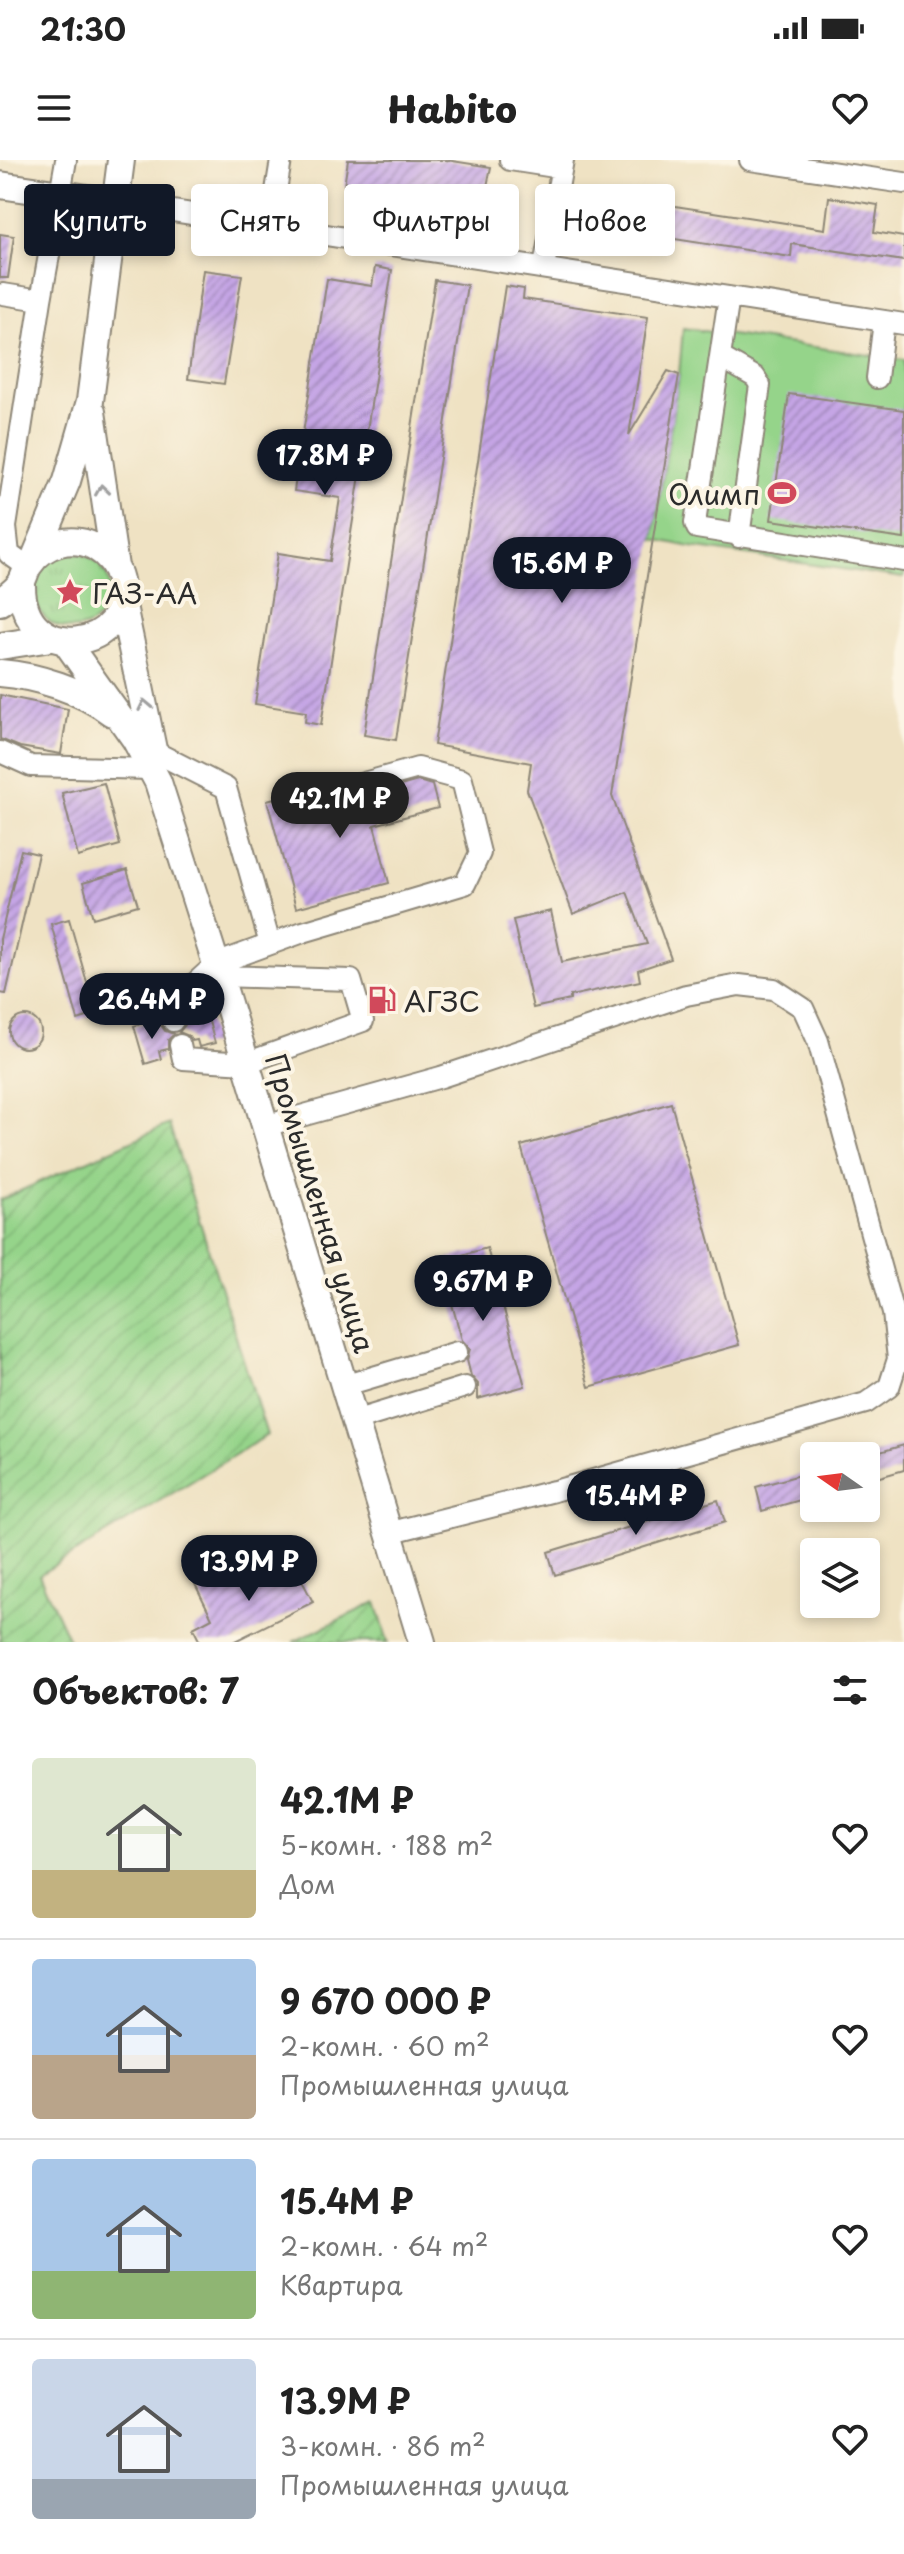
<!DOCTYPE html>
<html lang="ru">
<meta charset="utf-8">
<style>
:root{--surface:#fff;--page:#f2f2f2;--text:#222;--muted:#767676;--line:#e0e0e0;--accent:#111827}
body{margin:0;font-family:"Playpen Sans",sans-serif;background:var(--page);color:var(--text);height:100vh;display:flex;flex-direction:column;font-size:30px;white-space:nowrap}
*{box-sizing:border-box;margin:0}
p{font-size:26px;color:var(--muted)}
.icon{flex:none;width:44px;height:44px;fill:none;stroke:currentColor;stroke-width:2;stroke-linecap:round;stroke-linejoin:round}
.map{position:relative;height:1482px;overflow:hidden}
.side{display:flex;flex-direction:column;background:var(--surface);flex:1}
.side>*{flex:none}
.guide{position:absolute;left:24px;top:24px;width:856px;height:72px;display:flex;gap:16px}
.needle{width:52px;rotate:284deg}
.buttons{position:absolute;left:800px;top:1282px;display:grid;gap:16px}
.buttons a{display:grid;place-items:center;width:80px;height:80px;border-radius:8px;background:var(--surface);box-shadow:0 4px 12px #0003;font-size:40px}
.price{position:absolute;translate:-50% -68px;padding:0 18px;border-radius:28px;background:var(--accent);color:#fff;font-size:26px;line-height:52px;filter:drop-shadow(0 2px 4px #0008)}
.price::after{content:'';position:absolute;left:50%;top:48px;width:24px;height:18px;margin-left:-12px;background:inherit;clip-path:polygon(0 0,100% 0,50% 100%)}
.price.on{background:#222;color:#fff}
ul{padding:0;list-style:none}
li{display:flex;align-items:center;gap:24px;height:200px;padding:0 32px}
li+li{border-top:2px solid var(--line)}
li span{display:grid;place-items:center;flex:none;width:224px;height:160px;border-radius:8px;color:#555}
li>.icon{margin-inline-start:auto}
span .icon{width:96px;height:96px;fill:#fffc;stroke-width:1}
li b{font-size:34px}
h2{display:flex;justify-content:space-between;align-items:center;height:96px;padding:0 32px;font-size:34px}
.tag{padding:0 28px;border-radius:8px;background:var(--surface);box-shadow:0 4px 12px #0003;font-size:28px;line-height:72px}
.tag.on{background:var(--accent);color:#fff}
.status{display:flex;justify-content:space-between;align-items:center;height:56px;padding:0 40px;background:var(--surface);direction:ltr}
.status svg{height:22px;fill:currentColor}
header{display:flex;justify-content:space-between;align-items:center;height:104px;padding:0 32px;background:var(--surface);font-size:36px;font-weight:800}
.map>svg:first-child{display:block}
</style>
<div class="status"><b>21:30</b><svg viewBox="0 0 49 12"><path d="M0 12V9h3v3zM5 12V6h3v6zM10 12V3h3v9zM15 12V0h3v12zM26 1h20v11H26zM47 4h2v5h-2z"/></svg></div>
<header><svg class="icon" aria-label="menu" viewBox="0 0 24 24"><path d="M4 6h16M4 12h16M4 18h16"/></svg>Habito<svg class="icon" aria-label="heart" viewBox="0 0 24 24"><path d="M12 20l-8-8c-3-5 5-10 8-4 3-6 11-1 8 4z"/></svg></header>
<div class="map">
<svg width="904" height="1482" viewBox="0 0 904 1482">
<defs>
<pattern id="grass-tufts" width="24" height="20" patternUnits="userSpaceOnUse" patternTransform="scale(2)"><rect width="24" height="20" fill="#95d48a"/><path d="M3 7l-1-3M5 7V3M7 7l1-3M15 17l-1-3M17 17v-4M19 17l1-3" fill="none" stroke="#81b677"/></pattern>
<pattern id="garden-furrows" width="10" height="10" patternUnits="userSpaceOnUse" patternTransform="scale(2)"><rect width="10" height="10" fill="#95d48a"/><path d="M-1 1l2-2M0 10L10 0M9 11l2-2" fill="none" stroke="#81b677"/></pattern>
<pattern id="building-hatch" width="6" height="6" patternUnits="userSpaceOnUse" patternTransform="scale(2)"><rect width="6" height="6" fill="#c5a5e5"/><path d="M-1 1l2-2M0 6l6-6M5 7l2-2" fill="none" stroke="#a087ba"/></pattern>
</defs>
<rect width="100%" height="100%" fill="#fcf5e5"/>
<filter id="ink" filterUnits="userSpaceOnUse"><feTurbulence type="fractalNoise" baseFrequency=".0125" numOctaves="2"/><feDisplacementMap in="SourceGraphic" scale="16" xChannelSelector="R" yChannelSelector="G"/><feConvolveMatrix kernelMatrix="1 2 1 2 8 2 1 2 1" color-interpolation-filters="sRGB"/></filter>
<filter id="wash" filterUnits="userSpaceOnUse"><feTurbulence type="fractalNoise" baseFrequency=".006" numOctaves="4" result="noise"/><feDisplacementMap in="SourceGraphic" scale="32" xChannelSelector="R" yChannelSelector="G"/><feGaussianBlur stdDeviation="1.8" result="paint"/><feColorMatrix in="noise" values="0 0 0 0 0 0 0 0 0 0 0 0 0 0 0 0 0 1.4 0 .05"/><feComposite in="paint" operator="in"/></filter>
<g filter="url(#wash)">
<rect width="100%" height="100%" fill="#efe2c3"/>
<!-- grass -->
<path fill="url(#grass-tufts)" stroke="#60805a" stroke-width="2" d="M34 431a38 38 0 1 1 76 0a38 38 0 1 1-76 0Z"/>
<!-- garden -->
<path fill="url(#garden-furrows)" stroke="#60805a" stroke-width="2" d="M169 964 267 1275 39 1415 70 1482H0V1040Z
M376 1442 388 1482H293Z"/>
<!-- pitch -->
<path fill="#95d48a" stroke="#60805a" stroke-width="2" d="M683 168 904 200V418L691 387 653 379 679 215Z"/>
<g id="blocks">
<!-- building -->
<path fill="url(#building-hatch)" d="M348 0H446L491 7 483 46 344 26Z
M616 37 825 69 829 37 878 45 874 72 904 77V101L792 84 791 97 610 69Z
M0 74 14 76 8 118H0Z
M375 107 392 110 321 565 305 562 306 552 255 544 278 393 330 401 340 338 294 331 327 119 372 126Z
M203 110 242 115 224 224 188 219Z
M435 120 467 125 396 580 364 575Z
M505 126 524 129 523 139 648 157 629 275 668 211 679 215 612 636 671 799 638 810 640 821 570 836V840L533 848 513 760 551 751 562 802 647 784 627 732 573 754 527 630 531 603 434 585Z
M789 234 904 250V379L771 360Z
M0 535 68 549 61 594 20 587 0 579Z
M418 621 432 625 438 648 374 665 389 723 296 748 267 640 301 631 303 646 316 650Z
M104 623 120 685 78 697 62 633Z
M21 690 38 694 6 834 0 833V779Z
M127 710 138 745 93 758 83 723Z
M69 759 96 854 78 860 51 764Z
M204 844 215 883 199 887 197 880 192 881 189 876 179 872 185 865 186 858 189 857 187 849Z
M9 872a16 16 0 1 1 32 0a16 16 0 1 1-32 0Z
M150 861 152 868 161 865 165 871 174 874 168 880V889L159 891 161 899 145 904 134 866Z
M671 943 739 1185 589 1227 521 986Z
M487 1088 525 1226 478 1239V1224L471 1216 467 1200 470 1189 462 1180 440 1101Z
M904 1285V1310L866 1321V1296Z
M814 1311V1336L762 1351 756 1327Z
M718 1340 725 1362 555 1415 548 1392Z
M292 1401 313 1442 233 1482H200L193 1468 212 1458 195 1424 229 1407 239 1428Z"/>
</g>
</g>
<g filter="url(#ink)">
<use href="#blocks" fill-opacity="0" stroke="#8d8677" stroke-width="2"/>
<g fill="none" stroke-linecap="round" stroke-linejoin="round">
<defs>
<path id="minor" d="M510 0 561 8
M750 0 904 23
M115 42C378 83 641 125 904 164
M270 68 281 0
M544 107 563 0
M3 134 41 140
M729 137 695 363 697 368 904 401
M720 197 755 217 760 225 739 377
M877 218 884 161
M27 407 9 394 6 367 41 140 66 0
M0 592 31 606 151 609
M155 592 226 628 270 784
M173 861 169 847 216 804 303 772 465 724 480 693 462 620 418 608 313 637
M180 885 183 899 246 903 363 861 351 820 220 816
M265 966 441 917 686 835 739 825 774 829 803 848 818 881 893 1153 898 1199 889 1227 866 1243 554 1331 388 1373
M343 1226 457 1192
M354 1261 465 1227"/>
<path id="major" d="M0 25 115 42
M92 252 115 407
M36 395 67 321 90 241 121 0
M121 436 155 599
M0 442C7 436 18 429 22 421 25 415 26 409 30 404 44 383 72 375 95 387 107 394 117 406 120 420 137 490 20 510 22 423
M66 482 135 579 158 622 216 804 422 1482
M0 486 51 478
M0 513C37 516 82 530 112 553"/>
</defs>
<!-- minor casing -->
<use href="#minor" stroke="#8d8677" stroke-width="24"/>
<!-- major casing -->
<use href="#major" stroke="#8d8677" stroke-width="30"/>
<!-- minor -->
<use href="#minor" stroke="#fff" stroke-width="20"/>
<!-- major -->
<use href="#major" stroke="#fff" stroke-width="26"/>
</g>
<!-- one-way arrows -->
<defs><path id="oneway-chevron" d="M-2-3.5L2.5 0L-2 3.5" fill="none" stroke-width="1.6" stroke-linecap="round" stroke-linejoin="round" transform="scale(2)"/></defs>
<g stroke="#a0a0a0">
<use href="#oneway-chevron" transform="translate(102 330) rotate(-98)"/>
<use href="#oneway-chevron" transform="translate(145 545) rotate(-102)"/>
</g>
</g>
<!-- icons -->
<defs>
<symbol id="stadium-bare" viewBox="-9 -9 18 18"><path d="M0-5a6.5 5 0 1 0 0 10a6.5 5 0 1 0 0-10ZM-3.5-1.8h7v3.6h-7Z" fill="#d1495b" stroke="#fcf5e5" stroke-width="2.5" paint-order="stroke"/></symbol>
<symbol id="sight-bare" viewBox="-9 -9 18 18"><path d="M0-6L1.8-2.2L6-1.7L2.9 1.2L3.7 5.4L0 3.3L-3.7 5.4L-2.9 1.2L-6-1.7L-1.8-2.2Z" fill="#d1495b" stroke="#fcf5e5" stroke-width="2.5" paint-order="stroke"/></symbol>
<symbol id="fuel-bare" viewBox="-9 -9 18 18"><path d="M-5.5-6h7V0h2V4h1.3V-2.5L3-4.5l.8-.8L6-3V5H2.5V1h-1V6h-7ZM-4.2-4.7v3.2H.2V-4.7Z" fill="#d1495b" stroke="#fcf5e5" stroke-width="2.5" paint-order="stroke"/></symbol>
</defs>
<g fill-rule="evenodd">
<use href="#stadium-bare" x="762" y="313" width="40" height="40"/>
<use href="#sight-bare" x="50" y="412" width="40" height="40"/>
<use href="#fuel-bare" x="362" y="820" width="40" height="40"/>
</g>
<g text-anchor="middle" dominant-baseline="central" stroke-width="8" stroke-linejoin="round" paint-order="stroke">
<!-- poi labels -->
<g font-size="28" fill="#2b2b2b" stroke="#fcf5e5" text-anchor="start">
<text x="760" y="333" text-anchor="end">Олимп</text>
<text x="92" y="432">ГАЗ-АА</text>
<text x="404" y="840">АГЗС</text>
</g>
<!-- street labels -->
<g font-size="28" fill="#2b2b2b" stroke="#fcf5e5">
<text transform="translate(321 1043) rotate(73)">Промышленная улица</text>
</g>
</g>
</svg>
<div class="buttons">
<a><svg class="needle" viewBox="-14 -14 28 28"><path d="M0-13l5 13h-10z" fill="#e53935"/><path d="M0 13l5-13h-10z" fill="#767676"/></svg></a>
<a><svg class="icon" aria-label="layers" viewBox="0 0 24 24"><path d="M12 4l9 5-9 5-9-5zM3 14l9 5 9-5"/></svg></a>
</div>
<b class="price" style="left:325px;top:337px">17.8M ₽</b>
<b class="price" style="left:562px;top:445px">15.6M ₽</b>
<b class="price on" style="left:340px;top:680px">42.1M ₽</b>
<b class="price" style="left:152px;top:881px">26.4M ₽</b>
<b class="price" style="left:483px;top:1163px">9.67M ₽</b>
<b class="price" style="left:636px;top:1377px">15.4M ₽</b>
<b class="price" style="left:249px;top:1443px">13.9M ₽</b>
<div class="guide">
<a class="tag on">Купить</a>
<a class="tag">Снять</a>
<a class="tag">Фильтры</a>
<a class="tag">Новое</a>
</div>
</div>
<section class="side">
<h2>Объектов: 7<svg class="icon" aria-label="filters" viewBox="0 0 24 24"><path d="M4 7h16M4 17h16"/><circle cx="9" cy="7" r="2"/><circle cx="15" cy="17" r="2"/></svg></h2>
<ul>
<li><span style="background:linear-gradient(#dfe7d0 70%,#c2b280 0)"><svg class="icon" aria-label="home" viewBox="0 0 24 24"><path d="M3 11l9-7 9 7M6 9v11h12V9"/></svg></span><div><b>42.1M ₽</b><p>5-комн. · 188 m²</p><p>Дом</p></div><svg class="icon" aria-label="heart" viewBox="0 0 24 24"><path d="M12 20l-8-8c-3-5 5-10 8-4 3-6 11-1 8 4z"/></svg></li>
<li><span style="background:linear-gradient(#a9c7e8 60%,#b9a48a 0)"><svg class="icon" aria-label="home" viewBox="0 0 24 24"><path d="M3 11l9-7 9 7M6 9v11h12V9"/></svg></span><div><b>9 670 000 ₽</b><p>2-комн. · 60 m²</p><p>Промышленная улица</p></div><svg class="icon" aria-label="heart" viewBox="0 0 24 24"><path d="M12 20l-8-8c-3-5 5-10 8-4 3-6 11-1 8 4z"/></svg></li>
<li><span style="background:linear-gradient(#a9c7e8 70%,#8fb573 0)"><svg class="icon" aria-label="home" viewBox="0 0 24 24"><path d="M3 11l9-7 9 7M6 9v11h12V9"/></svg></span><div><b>15.4M ₽</b><p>2-комн. · 64 m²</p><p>Квартира</p></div><svg class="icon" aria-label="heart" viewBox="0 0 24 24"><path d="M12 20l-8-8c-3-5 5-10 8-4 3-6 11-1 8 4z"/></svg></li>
<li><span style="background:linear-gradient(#c9d6e8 75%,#9aa5b1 0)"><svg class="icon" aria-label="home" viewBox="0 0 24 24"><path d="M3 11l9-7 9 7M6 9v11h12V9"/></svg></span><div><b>13.9M ₽</b><p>3-комн. · 86 m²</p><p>Промышленная улица</p></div><svg class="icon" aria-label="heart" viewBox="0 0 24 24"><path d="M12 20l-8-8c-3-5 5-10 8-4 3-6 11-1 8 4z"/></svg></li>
</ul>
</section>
